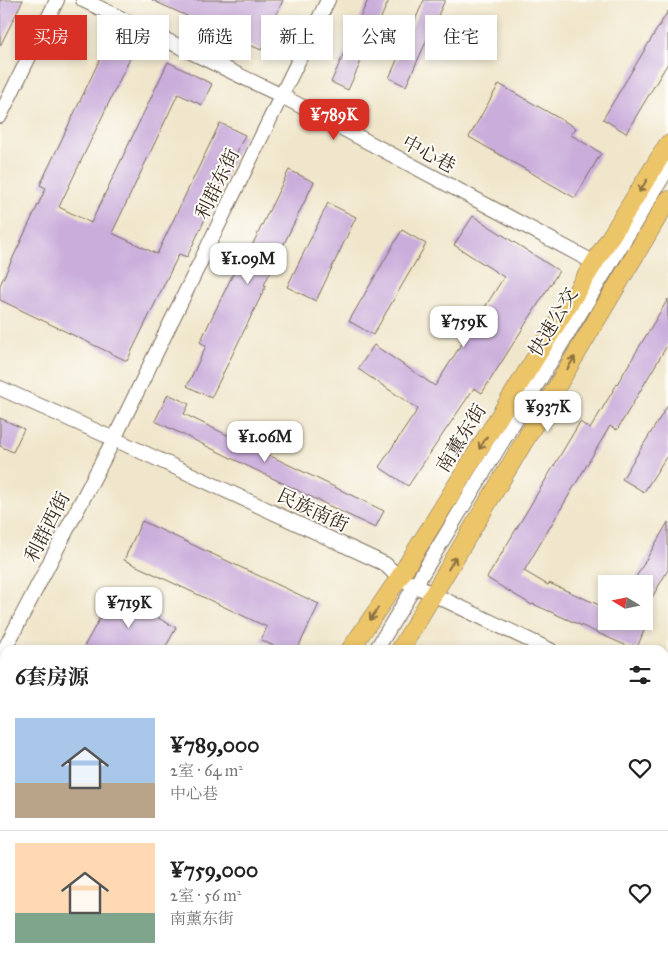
<!DOCTYPE html>
<html lang="zh">
<meta charset="utf-8">
<style>
:root{--surface:#fff;--page:#f6f6f6;--text:#222;--muted:#767676;--line:#e0e0e0;--accent:#d93025}
body{margin:0;font-family:"IM FELL Great Primer","Noto Serif SC",serif;background:var(--page);color:var(--text);height:100vh;display:flex;flex-direction:column;font-size:19px;white-space:nowrap}
*{box-sizing:border-box;margin:0}
p{font-size:16px;color:var(--muted)}
.icon{flex:none;width:28px;height:28px;fill:none;stroke:currentColor;stroke-width:2;stroke-linecap:round;stroke-linejoin:round}
.map{position:relative;flex:1;overflow:hidden}
.drawer{position:absolute;left:0px;top:645px;width:669px;height:320px;display:flex;flex-direction:column;background:var(--surface);border-radius:15px 15px 0 0;box-shadow:0 2px 8px #0003}
.drawer>*{flex:none}
.guide{position:absolute;left:15px;top:15px;width:639px;height:45px;display:flex;gap:10px}
.needle{width:32px;rotate:280deg}
.tools{position:absolute;left:598px;top:575px;display:grid;gap:10px}
.tools a{display:grid;place-items:center;width:55px;height:55px;border-radius:0px;background:var(--surface);box-shadow:0 2px 8px #0003;font-size:25px}
.price{position:absolute;translate:-50% -42px;padding:0 11px;border-radius:10px;background:#fff;color:#222;font-size:16px;line-height:32px;filter:drop-shadow(0 1px 2px #0008)}
.price::after{content:'';position:absolute;left:50%;top:30px;width:15px;height:11px;margin-left:-8px;background:inherit;clip-path:polygon(0 0,100% 0,50% 100%)}
.price.active{background:var(--accent);color:#fff}
ul{padding:0;list-style:none}
li{display:flex;align-items:center;gap:15px;height:125px;padding:0 15px}
li+li{border-top:1px solid var(--line)}
li span{display:grid;place-items:center;flex:none;width:140px;height:100px;border-radius:0px;color:#555}
li>.icon{margin-inline-start:auto}
span .icon{width:60px;height:60px;fill:#fffc;stroke-width:1}
li b{font-size:21px}
h2{display:flex;justify-content:space-between;align-items:center;height:60px;padding:0 15px;font-size:21px}
.tag{padding:0 18px;border-radius:0px;background:var(--surface);box-shadow:0 2px 8px #0003;font-size:18px;line-height:45px}
.tag.active{background:var(--accent);color:#fff}
.map>svg:first-child{display:block}
</style>
<div class="map">
<svg width="668" height="965" viewBox="0 0 668 965">
<rect width="100%" height="100%" fill="#fdfcf7"/>
<filter id="ink" filterUnits="userSpaceOnUse"><feTurbulence type="fractalNoise" baseFrequency=".02" numOctaves="2"/><feDisplacementMap in="SourceGraphic" scale="10" xChannelSelector="R" yChannelSelector="G"/><feConvolveMatrix kernelMatrix="1 2 1 2 8 2 1 2 1" color-interpolation-filters="sRGB"/></filter>
<filter id="wash" filterUnits="userSpaceOnUse"><feTurbulence type="fractalNoise" baseFrequency=".0096" numOctaves="4" result="noise"/><feDisplacementMap in="SourceGraphic" scale="20" xChannelSelector="R" yChannelSelector="G"/><feGaussianBlur stdDeviation="1.12" result="paint"/><feColorMatrix in="noise" values="0 0 0 0 0 0 0 0 0 0 0 0 0 0 0 0 0 1.4 0 .05"/><feComposite in="paint" operator="in"/></filter>
<g filter="url(#wash)">
<rect width="100%" height="100%" fill="#f0e6cb"/>
<g id="blocks">
<!-- building -->
<path fill="#caaddb" d="M0 0H23L0 46Z
M152 0H283L261 50Z
M368 0H389L348 90 331 82Z
M424 0H445L406 86 389 78Z
M668 11V63L626 133 603 119Z
M109 40 133 52 59 207 91 223 168 62 212 84 202 105 178 94 112 233 157 254 220 123 245 135 187 257 179 254 127 361 0 300V285L46 188 40 185Z
M499 84 576 128 571 135 601 153 575 198 469 137Z
M289 170 314 182 264 285 266 286 211 398 187 386 206 346 200 342 235 270 239 272Z
M328 203 356 217 316 301 287 287Z
M473 216 559 271 482 393 474 388 408 486 379 467 418 409 358 369 374 345 435 386 504 277 454 245Z
M402 230 426 244 373 335 349 321Z
M668 299V344L617 430 610 426 524 571 548 585 549 583 606 608V621H636L646 626 636 650 533 604 532 605 487 578 580 422 590 429Z
M168 394 189 404 184 414 384 511 375 528 155 421Z
M668 405V454L644 492 622 479Z
M0 418 24 429 13 452 0 446Z
M142 521 319 604 297 650H282L261 640 267 627 124 560Z
M668 522V570L644 611V584H632Z
M114 593 176 628 164 650H82Z"/>
</g>
</g>
<g filter="url(#ink)">
<use href="#blocks" fill-opacity="0" stroke="#7a6c5b" stroke-width="1"/>
<g fill="none" stroke-linecap="round" stroke-linejoin="round">
<defs>
<path id="minor" d="M83 0 280 95 595 263
M0 116 57 0
M0 388 114 439 385 564 399 578 550 650
M376 650 668 168
M0 658 114 439 328 0
M664 704 668 706
M191 965 194 960"/>
<path id="major" d="M350 650 399 578 668 144
M400 650 668 200
M170 965 173 960
M216 965 219 960"/>
</defs>
<!-- minor casing -->
<use href="#minor" stroke="#7a6c5b" stroke-width="16"/>
<!-- major casing -->
<use href="#major" stroke="#7a6c5b" stroke-width="19"/>
<!-- minor -->
<use href="#minor" stroke="#fff" stroke-width="14"/>
<!-- major -->
<use href="#major" stroke="#edc569" stroke-width="18"/>
</g>
<!-- one-way arrows -->
<defs><path id="oneway-shaft" d="M-6 0H5M1.5-3L5.5 0L1.5 3" fill="none" stroke-width="1.6" stroke-linecap="round" stroke-linejoin="round" transform="scale(1.25)"/></defs>
<g stroke="#8b7040">
<use href="#oneway-shaft" transform="translate(643 186) rotate(122)"/>
<use href="#oneway-shaft" transform="translate(571 363) rotate(-59)"/>
<use href="#oneway-shaft" transform="translate(483 443) rotate(122)"/>
<use href="#oneway-shaft" transform="translate(452 563) rotate(-59)"/>
<use href="#oneway-shaft" transform="translate(374 614) rotate(124)"/>
</g>
</g>
<g text-anchor="middle" dominant-baseline="central" stroke-width="4" stroke-linejoin="round" paint-order="stroke">
<!-- street labels -->
<g font-size="19" fill="#3b2a1e" stroke="#fdfcf7">
<text transform="translate(429 154) rotate(28)">中心巷</text>
<text transform="translate(217 184) rotate(-64)">利群东街</text>
<text transform="translate(553 322) rotate(-59)">快速公交</text>
<text transform="translate(461 438) rotate(-58)">南薰东街</text>
<text transform="translate(313 510) rotate(25)">民族南街</text>
<text transform="translate(47 527) rotate(-63)">利群西街</text>
</g>
</g>
</svg>
<div class="tools">
<a><svg class="needle" viewBox="-14 -14 28 28"><path d="M0-13l5 13h-10z" fill="#e53935"/><path d="M0 13l5-13h-10z" fill="#767676"/></svg></a>
</div>
<b class="price active" style="left:334px;top:141px">¥789K</b>
<b class="price" style="left:248px;top:285px">¥1.09M</b>
<b class="price" style="left:464px;top:348px">¥759K</b>
<b class="price" style="left:548px;top:433px">¥937K</b>
<b class="price" style="left:265px;top:463px">¥1.06M</b>
<b class="price" style="left:129px;top:629px">¥719K</b>
<div class="guide">
<a class="tag active">买房</a>
<a class="tag">租房</a>
<a class="tag">筛选</a>
<a class="tag">新上</a>
<a class="tag">公寓</a>
<a class="tag">住宅</a>
</div>
<section class="drawer">
<h2>6套房源<svg class="icon" aria-label="filters" viewBox="0 0 24 24"><path d="M4 7h16M4 17h16"/><circle cx="9" cy="7" r="2"/><circle cx="15" cy="17" r="2"/></svg></h2>
<ul>
<li><span style="background:linear-gradient(#a9c7e8 65%,#b9a48a 0)"><svg class="icon" aria-label="home" viewBox="0 0 24 24"><path d="M3 11l9-7 9 7M6 9v11h12V9"/></svg></span><div><b>¥789,000</b><p>2室 · 64 m²</p><p>中心巷</p></div><svg class="icon" aria-label="heart" viewBox="0 0 24 24"><path d="M12 20l-8-8c-3-5 5-10 8-4 3-6 11-1 8 4z"/></svg></li>
<li><span style="background:linear-gradient(#ffd9b3 70%,#7fa58c 0)"><svg class="icon" aria-label="home" viewBox="0 0 24 24"><path d="M3 11l9-7 9 7M6 9v11h12V9"/></svg></span><div><b>¥759,000</b><p>2室 · 56 m²</p><p>南薰东街</p></div><svg class="icon" aria-label="heart" viewBox="0 0 24 24"><path d="M12 20l-8-8c-3-5 5-10 8-4 3-6 11-1 8 4z"/></svg></li>
</ul>
</section>
</div>
